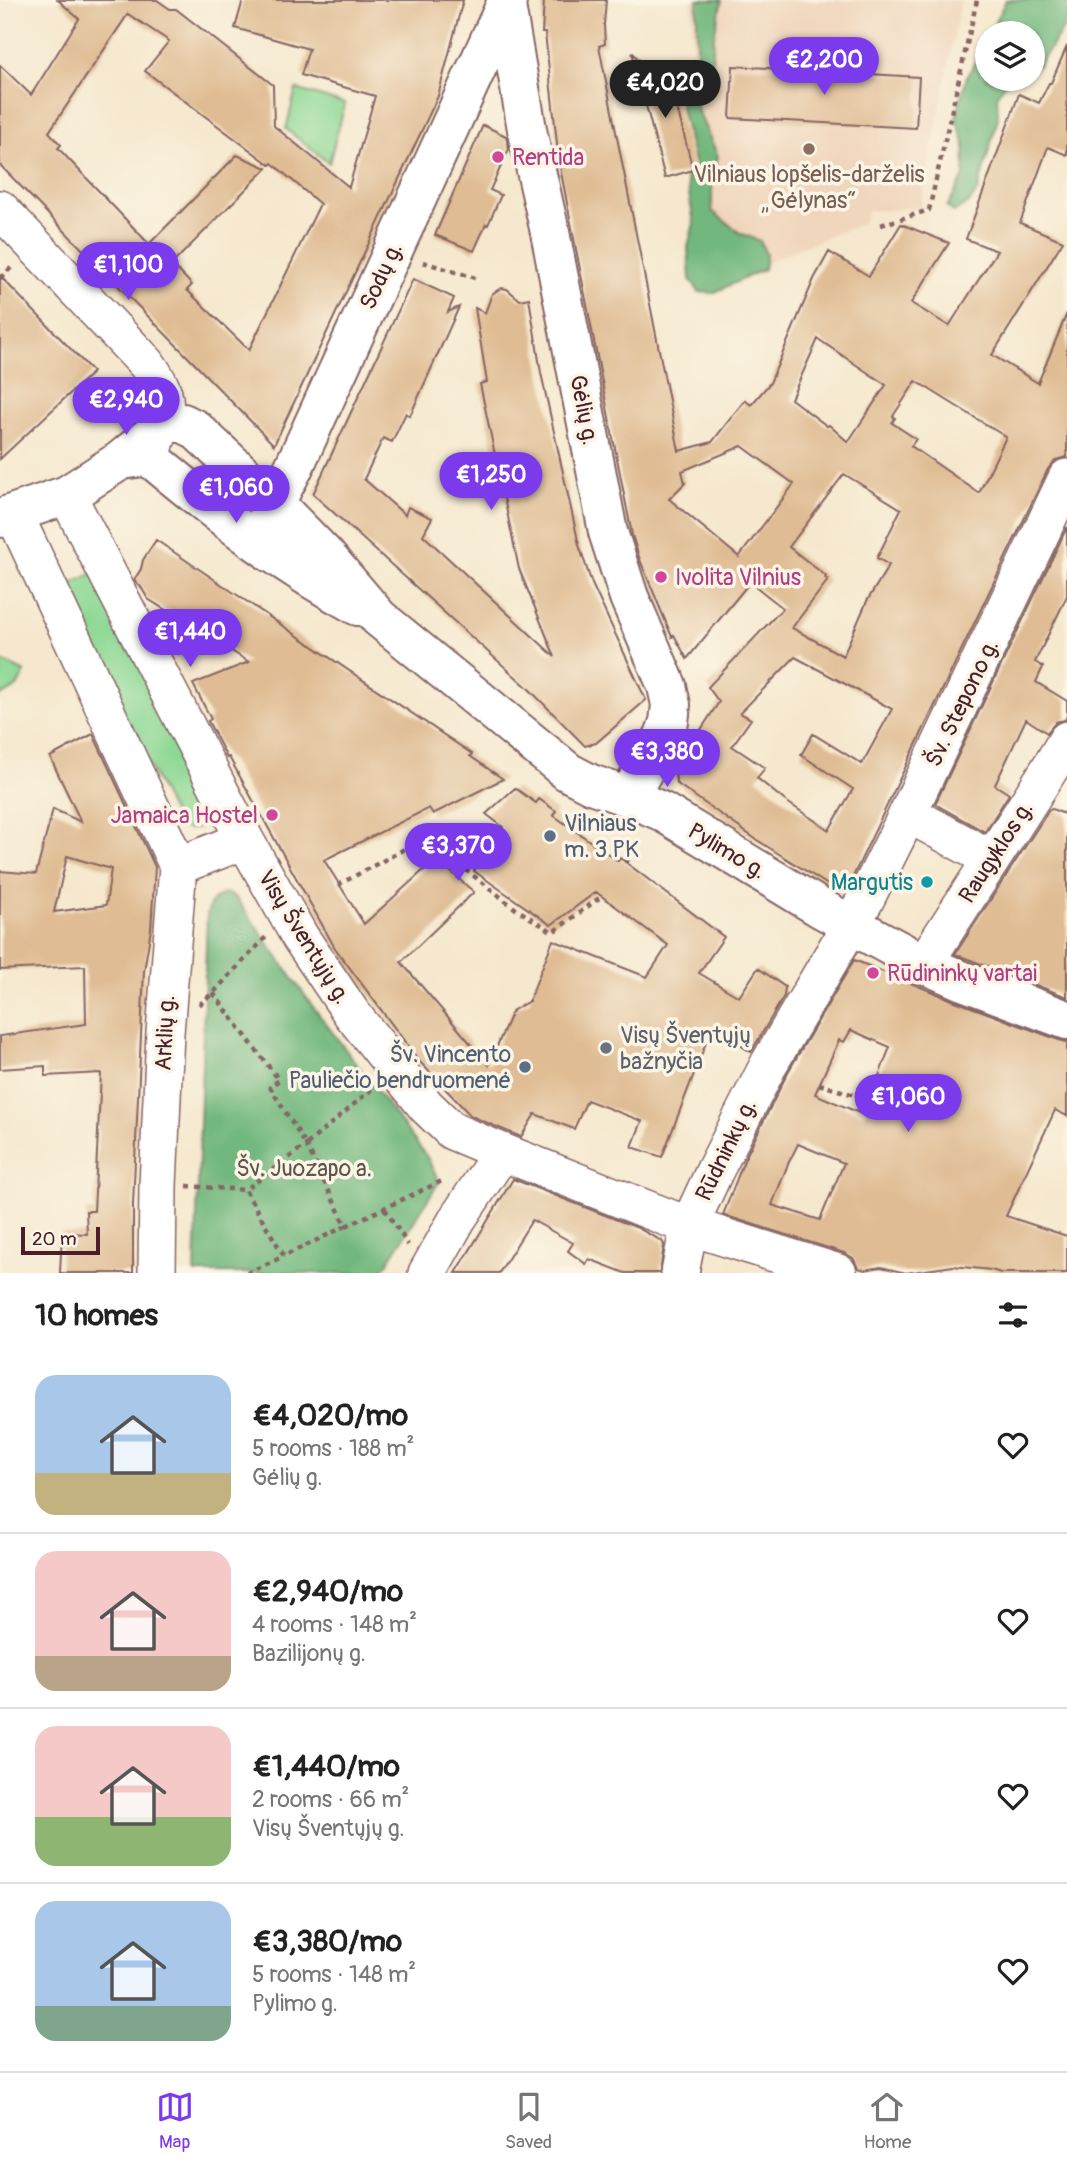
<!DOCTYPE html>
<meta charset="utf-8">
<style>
:root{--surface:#fff;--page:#f2f2f2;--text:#222;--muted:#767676;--line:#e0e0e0;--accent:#7c3aed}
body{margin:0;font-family:Pangolin,sans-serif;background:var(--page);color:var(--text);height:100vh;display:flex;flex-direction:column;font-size:26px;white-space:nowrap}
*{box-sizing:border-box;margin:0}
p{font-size:23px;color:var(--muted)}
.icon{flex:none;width:38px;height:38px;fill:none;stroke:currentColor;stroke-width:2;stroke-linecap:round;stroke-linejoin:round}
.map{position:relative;height:1273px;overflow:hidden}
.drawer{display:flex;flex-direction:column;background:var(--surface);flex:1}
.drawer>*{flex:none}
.controls{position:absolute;left:975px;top:21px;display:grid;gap:14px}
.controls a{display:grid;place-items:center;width:70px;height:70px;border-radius:50%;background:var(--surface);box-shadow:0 2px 5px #0004;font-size:35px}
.scale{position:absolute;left:21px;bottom:18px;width:79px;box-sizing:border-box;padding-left:7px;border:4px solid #4a1f2b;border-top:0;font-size:19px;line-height:24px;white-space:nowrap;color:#4a1f2b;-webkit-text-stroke:5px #fcf5e5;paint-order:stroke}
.price{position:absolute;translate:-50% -60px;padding:0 16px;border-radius:24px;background:var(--accent);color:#fff;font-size:23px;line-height:46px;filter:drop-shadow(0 2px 4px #0008)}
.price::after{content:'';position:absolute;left:50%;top:42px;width:21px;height:16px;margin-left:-10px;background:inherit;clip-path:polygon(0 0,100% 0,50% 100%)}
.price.selected{background:#222;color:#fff}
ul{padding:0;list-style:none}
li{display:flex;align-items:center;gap:21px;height:175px;padding:0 35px}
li+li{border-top:2px solid var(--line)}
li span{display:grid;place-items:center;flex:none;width:196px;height:140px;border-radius:21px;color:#555}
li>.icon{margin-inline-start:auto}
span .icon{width:84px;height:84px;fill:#fffc;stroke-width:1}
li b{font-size:30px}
h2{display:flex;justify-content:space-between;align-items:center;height:84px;padding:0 35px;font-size:30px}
.menu{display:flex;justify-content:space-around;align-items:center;height:98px;border-top:2px solid var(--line);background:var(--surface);font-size:19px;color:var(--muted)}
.menu a{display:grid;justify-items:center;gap:4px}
.menu .selected{color:var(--accent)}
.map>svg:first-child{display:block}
</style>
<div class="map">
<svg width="1067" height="1273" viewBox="0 0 1067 1273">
<rect width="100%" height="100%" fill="#fcf5e5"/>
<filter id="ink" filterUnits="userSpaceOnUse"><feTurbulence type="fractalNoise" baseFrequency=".0143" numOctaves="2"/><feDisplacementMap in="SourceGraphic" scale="14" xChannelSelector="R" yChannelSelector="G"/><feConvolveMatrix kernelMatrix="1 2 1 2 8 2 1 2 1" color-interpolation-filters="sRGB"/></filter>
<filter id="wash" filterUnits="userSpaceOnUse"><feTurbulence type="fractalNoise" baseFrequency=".00686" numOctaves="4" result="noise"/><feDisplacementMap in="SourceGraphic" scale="28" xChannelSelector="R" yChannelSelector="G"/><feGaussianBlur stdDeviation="1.57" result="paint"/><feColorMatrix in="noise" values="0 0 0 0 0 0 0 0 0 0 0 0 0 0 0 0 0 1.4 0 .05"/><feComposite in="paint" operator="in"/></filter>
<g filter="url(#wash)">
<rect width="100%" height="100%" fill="#f5e8ce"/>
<!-- built -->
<path fill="#f0d6bc" d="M692 0H961L920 208 867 211 863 223 785 254 721 286 672 84 692 69Z"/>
<!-- green -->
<path fill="#8dd894" stroke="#6c7c60" stroke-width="2" d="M296 89 345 104 329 163 286 129Z
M97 571 212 814C206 827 195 832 182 828L177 823 63 588Z
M0 660 25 672 17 687 0 696Z"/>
<!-- forest -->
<path fill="#72b87e" stroke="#5e6c54" stroke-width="2" d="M697 0H722L714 36 711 75 696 107 718 156 712 179V211L740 233 760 241 766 255 764 269 713 293 699 292 690 279 688 247 694 223 686 176 696 169 678 95V85L697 68Z
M1006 0H1067V18L1063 29 1037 67 1033 69 1032 33H990Z
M987 38V79H1009L997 95 998 118 978 190 969 203 954 212 947 207 964 176 965 145 956 118 966 79Z
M227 893 236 898 311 1004 427 1157 439 1182 381 1273H195L207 915C210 901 213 897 227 893Z"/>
<g id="blocks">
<!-- building -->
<path fill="#dfbc93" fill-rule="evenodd" d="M58 0H157L170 9H176L273 85 274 126 349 187 375 96 301 75 309 49 235 28 243 0H463L438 96 274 445 0 165V65L31 95 79 19ZM128 14 169 41 145 71 270 165 272 163 320 204 249 350 187 290 192 285 172 264 267 168 237 155 149 244 58 148 61 145 49 132Z
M544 0H606L604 25 605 44 599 46 679 451 712 442 745 400 751 405 770 383 814 279 829 252 869 276 901 224 949 243 911 303 949 326 997 251 966 239 1019 94 1039 103 1049 83H1051L1067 46V155L1048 147 1020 223 1063 241 992 355 1038 383 1067 313V457L1056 460 1048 469 848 887 836 890 757 840 676 783 675 769 719 702 708 687 783 608 750 582 687 659 674 635 672 637 640 560 632 535 559 162 545 33H542ZM818 339 886 385 848 442 829 425 827 426 791 399ZM916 381 1006 437 979 493 911 446 916 439 892 423 895 418 893 416ZM742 446 794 484 739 557 669 499 685 483 682 471ZM844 474 901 509 877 558 889 565 867 601 843 656 792 628 828 580 825 578 826 576 789 547ZM795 657 892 709 862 764 813 734 801 755 853 789 829 830 784 800 757 778 765 768 732 746 751 719 740 713Z
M632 52 653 75 666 65 693 170 665 178Z
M733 66 919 77 916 128 730 118Z
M483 125 506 136 509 149 490 190 501 195 488 225 486 224 474 251 435 235Z
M0 276 93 372 0 459Z
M413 279 454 298 448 312 459 307 410 416 406 413 392 442 383 438 364 479 405 515 408 507 432 518 423 535 555 657 519 569 480 384 487 382 475 308 485 313 492 294 501 288 507 289 520 300 529 298 541 373 579 545 592 584 646 700 596 743 585 746 528 688 313 494Z
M1067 527V596L1035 662 1043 667 1036 682 1067 701V716L1065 720 1056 722 1047 733 1026 719 995 785 1009 794 985 832 935 804Z
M156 540 472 754 470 756 503 779 433 814 429 808 324 860 364 924 436 859 474 892 401 962 489 1065 512 1011 529 1001 553 940 647 977 668 945 596 892 551 925 474 871 503 827 486 814 515 788 536 803 539 799 556 811 553 815 618 861 620 858 724 937 699 973 739 997 758 968 785 987 784 996 751 1052 712 1027 662 1157 632 1147 642 1121 587 1100 574 1129 535 1114 521 1137 471 1116 420 1062 335 948 229 757 227 758 208 721 211 719 193 684 249 662 148 599 141 587 134 580 141 569 143 560Z
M93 734 155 867 151 929 144 971 133 1204V1273H60L62 1233 87 1234 86 1211H94L101 1073 45 1076V1066L0 1069V1036L86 1024 85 966 0 970V871L36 874 53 809 81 822 50 757ZM67 856 111 869 106 905 54 912Z
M1052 809 1067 815V997L955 954 1049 810Z
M854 960 955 1001 1059 1040 1067 1042V1116L1055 1110 1006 1216 1067 1236V1273H1001L991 1270 953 1266 906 1273 881 1267 865 1270 858 1268 853 1258 844 1253 723 1215 745 1158 788 1072ZM851 1030 890 1047 864 1115 815 1094 839 1040 844 1042ZM798 1144 844 1163 820 1220 772 1205 788 1164Z
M513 1179 638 1228 662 1241 664 1245 660 1273H625L589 1259 586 1264 568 1251 573 1243 532 1220 499 1273H456Z"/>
</g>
</g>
<g filter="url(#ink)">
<use href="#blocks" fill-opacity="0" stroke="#866564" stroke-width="2"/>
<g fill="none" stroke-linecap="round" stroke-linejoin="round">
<defs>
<path id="minor" d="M0 209 147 364C162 386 170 400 161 427 157 437 154 444 153 454
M67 495 245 840 300 937 352 1014 426 1106 452 1131 502 1152 689 1226 838 1273
M14 514 178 866
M909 814 991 859
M178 866 245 840
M924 964C971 889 1022 816 1067 740
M157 1273 158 1185 165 1033 178 866
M427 1273 458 1218 502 1152
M680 1273 689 1226 715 1170 770 1062 864 902 896 838 1067 478"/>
<path id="major" d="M506 6 528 135 550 232 608 532 629 597 667 686 671 705 669 722 664 736 628 797
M121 460 144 457 153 460C219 515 282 565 358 606
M0 518 67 495 121 460 161 427 171 423H183L195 429 274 503 327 557 379 618 568 772 591 784 628 797 661 811 822 909 924 964 963 981 1067 1020
M271 553 265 532 267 518 293 469 507 2"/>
</defs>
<!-- minor casing -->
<use href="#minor" stroke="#866564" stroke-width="40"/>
<!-- major casing -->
<use href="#major" stroke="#866564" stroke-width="42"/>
<!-- path -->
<path stroke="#866564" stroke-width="4.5" stroke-dasharray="5 5" stroke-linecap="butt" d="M881 225 929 210 977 0
M423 262 475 278
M0 278 12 267
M626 863 638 842
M338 885 425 838 516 909 553 932 602 896
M213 993 279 1080 270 1087 306 1145 373 1088
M199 1005 213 993 266 937
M819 1084 870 1100
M306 1145 346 1226 284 1256 245 1190Z
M187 1186 245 1190
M385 1209 408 1245
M346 1226 444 1180
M247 1273 284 1256"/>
<!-- minor -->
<use href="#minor" stroke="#fff" stroke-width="37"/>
<!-- major -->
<use href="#major" stroke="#fff" stroke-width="38"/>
</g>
</g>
<!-- markers -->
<circle fill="#8d6e63" stroke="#fcf5e5" stroke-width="2.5" cx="809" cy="149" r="7"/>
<g fill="#d1479c" stroke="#fcf5e5" stroke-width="2.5">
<circle cx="498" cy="157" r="7"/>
<circle cx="661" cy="577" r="7"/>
<circle cx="272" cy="815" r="7"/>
<circle cx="873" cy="973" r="7"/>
</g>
<g fill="#5c6f8a" stroke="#fcf5e5" stroke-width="2.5">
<circle cx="550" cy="836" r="7"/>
<circle cx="525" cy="1067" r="7"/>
</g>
<circle fill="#0f9aa8" stroke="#fcf5e5" stroke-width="2.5" cx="927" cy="882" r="7"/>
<circle fill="#6b7280" stroke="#fcf5e5" stroke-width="2.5" cx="606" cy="1048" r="7"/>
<g text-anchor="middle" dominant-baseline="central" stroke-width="7" stroke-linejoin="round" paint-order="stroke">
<!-- hotel labels -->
<g font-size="23" fill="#b23c85" stroke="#fcf5e5" text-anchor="start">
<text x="512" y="157">Rentida</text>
<text x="675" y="577">Ivolita Vilnius</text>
<text x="258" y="815" text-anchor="end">Jamaica Hostel</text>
<text x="887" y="973">Rūdininkų vartai</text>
</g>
<!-- education labels -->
<g font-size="23" fill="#785e54" stroke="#fcf5e5">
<text x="809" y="174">Vilniaus lopšelis-darželis<tspan x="809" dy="26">„Gėlynas“</tspan></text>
</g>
<!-- street labels -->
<g font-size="23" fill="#4a1f2b" stroke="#fcf5e5">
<text transform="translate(381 276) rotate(-65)">Sodų g.</text>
<text transform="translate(584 410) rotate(79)">Gėlių g.</text>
<text transform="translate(962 703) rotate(-64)">Šv. Stepono g.</text>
<text transform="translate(727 851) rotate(31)">Pylimo g.</text>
<text transform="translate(996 852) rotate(-57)">Raugyklos g.</text>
<text transform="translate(304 937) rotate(58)">Visų Šventųjų g.</text>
<text transform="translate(165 1033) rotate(-87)">Arklių g.</text>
<text transform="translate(726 1150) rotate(-64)">Rūdninkų g.</text>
</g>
<!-- service labels -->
<g font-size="23" fill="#4e5e75" stroke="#fcf5e5" text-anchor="start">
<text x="564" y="823">Vilniaus<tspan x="564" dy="26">m. 3 PK</tspan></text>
<text x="511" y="1054" text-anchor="end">Šv. Vincento<tspan x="511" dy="26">Pauliečio bendruomenė</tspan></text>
</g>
<!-- culture labels -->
<g font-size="23" fill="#0d838f" stroke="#fcf5e5" text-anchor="end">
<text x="913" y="882">Margutis</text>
</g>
<!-- worship labels -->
<g font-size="23" fill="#5b616d" stroke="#fcf5e5" text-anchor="start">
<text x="620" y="1035">Visų Šventųjų<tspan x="620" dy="26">bažnyčia</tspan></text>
</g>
<!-- park labels -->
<g font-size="23" fill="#5e564a" stroke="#fcf5e5">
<text x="304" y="1168">Šv. Juozapo a.</text>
</g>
</g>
</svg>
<div class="controls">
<a><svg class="icon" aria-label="layers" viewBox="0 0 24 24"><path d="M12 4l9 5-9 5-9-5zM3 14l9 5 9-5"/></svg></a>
</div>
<div class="scale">20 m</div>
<b class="price" style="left:824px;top:97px">€2,200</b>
<b class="price selected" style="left:665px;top:120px">€4,020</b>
<b class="price" style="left:128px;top:302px">€1,100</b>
<b class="price" style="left:126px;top:437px">€2,940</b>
<b class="price" style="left:491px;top:512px">€1,250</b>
<b class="price" style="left:236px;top:525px">€1,060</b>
<b class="price" style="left:190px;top:669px">€1,440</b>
<b class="price" style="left:667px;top:789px">€3,380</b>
<b class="price" style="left:458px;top:883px">€3,370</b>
<b class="price" style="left:908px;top:1134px">€1,060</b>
</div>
<section class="drawer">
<h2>10 homes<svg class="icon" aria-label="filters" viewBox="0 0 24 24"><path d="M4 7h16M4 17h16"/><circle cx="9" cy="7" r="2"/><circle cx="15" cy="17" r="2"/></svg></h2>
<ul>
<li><span style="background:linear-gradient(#a9c7e8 70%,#c2b280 0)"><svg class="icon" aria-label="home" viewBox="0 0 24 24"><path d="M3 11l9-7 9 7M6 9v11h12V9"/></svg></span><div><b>€4,020/mo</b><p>5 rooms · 188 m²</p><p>Gėlių g.</p></div><svg class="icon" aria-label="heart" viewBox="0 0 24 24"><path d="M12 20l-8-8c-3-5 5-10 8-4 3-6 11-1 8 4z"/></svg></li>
<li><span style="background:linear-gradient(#f6c9c9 75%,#b9a48a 0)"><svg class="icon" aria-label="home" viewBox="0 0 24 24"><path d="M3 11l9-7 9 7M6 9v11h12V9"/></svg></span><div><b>€2,940/mo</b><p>4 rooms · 148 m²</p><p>Bazilijonų g.</p></div><svg class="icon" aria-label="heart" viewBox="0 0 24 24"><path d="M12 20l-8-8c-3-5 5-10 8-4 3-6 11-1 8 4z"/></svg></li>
<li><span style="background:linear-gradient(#f6c9c9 65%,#8fb573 0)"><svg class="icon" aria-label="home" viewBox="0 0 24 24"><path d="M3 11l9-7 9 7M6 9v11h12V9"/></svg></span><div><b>€1,440/mo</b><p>2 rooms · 66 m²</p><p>Visų Šventųjų g.</p></div><svg class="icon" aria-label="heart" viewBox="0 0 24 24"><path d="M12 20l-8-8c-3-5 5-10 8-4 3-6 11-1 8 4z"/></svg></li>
<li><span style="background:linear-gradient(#a9c7e8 75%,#7fa58c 0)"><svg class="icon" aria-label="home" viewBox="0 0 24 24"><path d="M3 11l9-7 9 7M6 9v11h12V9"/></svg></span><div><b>€3,380/mo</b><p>5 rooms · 148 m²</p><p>Pylimo g.</p></div><svg class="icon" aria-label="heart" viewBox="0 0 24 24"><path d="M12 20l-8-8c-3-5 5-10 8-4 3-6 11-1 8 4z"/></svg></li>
</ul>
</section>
<nav class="menu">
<a class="selected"><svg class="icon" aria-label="map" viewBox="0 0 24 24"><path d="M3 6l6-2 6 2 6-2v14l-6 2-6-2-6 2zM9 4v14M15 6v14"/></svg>Map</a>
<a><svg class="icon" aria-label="saved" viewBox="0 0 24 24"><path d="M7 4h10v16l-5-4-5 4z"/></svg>Saved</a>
<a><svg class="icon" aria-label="home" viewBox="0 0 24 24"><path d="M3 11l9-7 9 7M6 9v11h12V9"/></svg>Home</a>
</nav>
